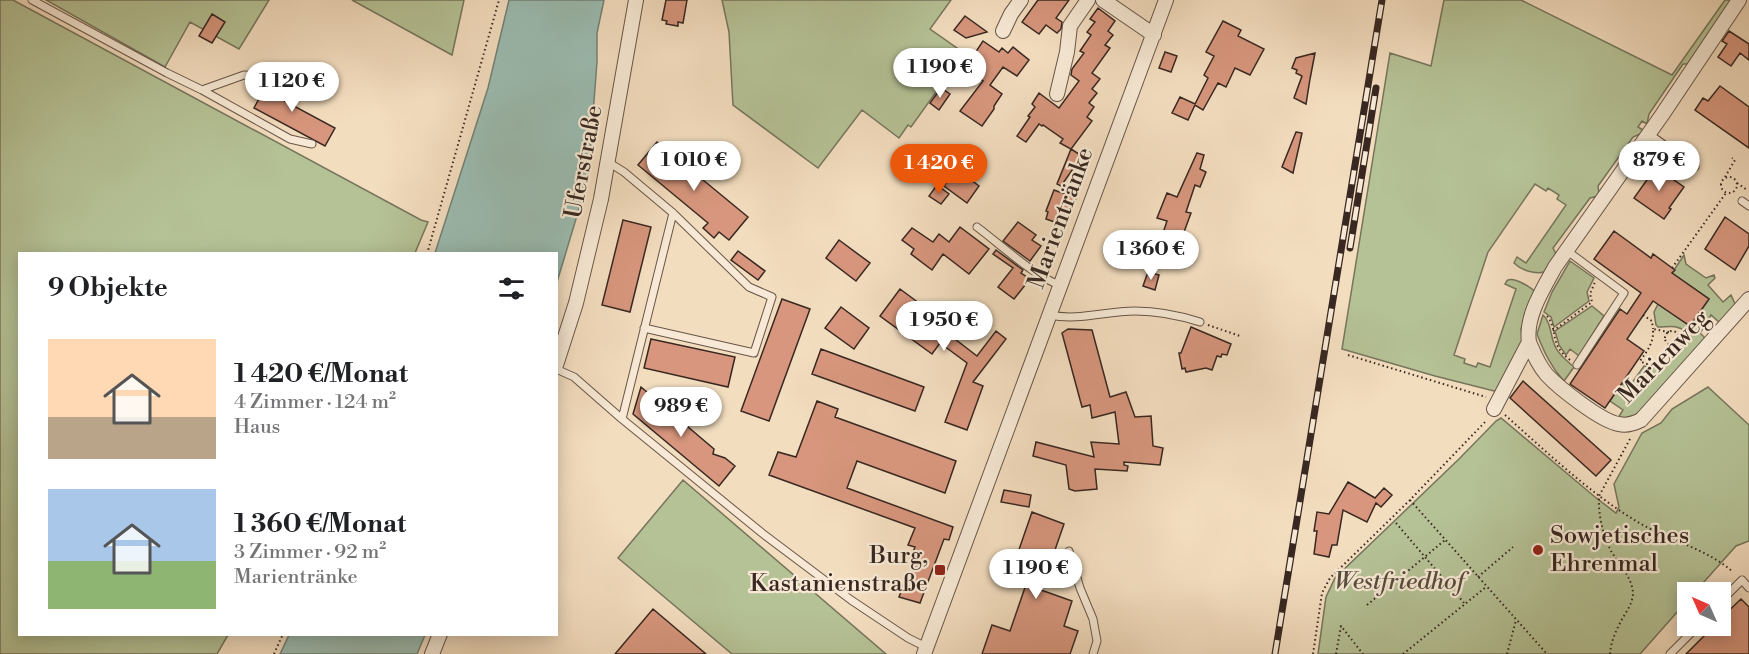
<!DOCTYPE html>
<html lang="de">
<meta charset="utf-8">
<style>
:root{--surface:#fff;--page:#f6f6f6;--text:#202124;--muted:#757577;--accent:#ea580c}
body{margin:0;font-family:"Libre Bodoni",serif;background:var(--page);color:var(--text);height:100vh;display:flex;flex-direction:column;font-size:22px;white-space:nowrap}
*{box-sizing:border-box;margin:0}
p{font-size:20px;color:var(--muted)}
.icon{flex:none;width:33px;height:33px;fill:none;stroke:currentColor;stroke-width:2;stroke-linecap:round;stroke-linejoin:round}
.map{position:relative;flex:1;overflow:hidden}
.details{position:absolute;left:18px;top:252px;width:540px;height:384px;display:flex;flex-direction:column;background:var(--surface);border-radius:0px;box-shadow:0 3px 15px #0003}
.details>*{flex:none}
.needle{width:39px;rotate:315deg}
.tools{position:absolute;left:1677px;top:582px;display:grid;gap:12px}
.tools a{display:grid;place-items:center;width:54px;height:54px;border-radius:0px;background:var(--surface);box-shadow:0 3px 15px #0003;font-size:30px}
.price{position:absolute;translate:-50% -51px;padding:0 14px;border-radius:21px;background:#fff;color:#222;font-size:20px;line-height:39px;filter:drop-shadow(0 2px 3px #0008)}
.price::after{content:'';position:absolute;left:50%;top:36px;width:18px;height:14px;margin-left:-9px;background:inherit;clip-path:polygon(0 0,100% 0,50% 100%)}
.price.on{background:var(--accent);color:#fff}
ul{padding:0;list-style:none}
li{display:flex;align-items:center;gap:18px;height:150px;padding:0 30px}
li span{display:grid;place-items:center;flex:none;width:168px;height:120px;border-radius:0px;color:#555}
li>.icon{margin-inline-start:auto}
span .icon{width:72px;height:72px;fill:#fffc;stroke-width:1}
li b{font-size:26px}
h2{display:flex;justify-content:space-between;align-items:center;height:72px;padding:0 30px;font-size:26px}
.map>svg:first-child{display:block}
</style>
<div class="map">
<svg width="1749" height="654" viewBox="0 0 1749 654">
<rect width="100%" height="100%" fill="#f3ddbf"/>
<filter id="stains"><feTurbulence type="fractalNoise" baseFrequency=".00333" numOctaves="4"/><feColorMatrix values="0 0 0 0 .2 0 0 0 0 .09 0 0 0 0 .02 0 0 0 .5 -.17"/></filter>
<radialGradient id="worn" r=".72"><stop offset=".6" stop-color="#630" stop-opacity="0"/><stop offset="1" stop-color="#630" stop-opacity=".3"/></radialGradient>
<!-- green -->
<path fill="#b5c296" stroke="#76755c" stroke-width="1.5" d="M0 0H13L421 220 428 222 415 253 20 254V634L228 635 217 654H0Z
M46 0H269L239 49 190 22 165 67Z
M352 0H464L452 55Z
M722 0H951L930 29 964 53 911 127 908 125 899 138 862 110 818 168 733 105 729 32Z
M1444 0H1521L1672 75 1725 0H1731L1688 64H1683L1649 114 1647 124 1642 121 1638 127 1643 130 1640 134 1633 137 1598 186 1599 194 1598 196 1590 198 1553 248 1556 254 1544 272C1535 274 1522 271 1514 263L1517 257 1526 263 1566 205 1557 199 1559 195 1548 188 1546 191 1535 184 1488 252 1454 355 1465 359 1464 363 1476 367 1478 363 1490 367 1516 289 1505 284C1506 283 1506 281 1508 280 1515 277 1532 288 1536 293L1523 323 1521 329 1523 340 1497 390 1494 391 1435 376 1342 349 1390 53 1431 66Z
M1684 255 1686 264 1706 278 1714 275 1715 278 1708 285 1723 302 1731 295 1736 306 1720 323 1711 315 1700 333 1706 339 1637 414 1630 418H1618L1623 410 1610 401 1622 383 1629 387 1644 366 1654 368 1663 366 1685 343 1686 332C1676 324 1669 327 1658 327L1656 325 1654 312 1658 304 1690 326 1709 299 1672 273Z
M1570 261 1594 278 1587 292 1589 301 1554 327 1551 317 1544 312 1552 292Z
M1592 306 1604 316 1579 356 1570 349 1566 355 1559 345 1555 331Z
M1543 315C1552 323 1550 338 1556 348 1560 356 1567 361 1574 367L1564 381C1551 367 1544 352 1537 334Z
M1708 387 1749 425V541L1736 546 1695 592H1688L1687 601 1640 654H1318L1326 597 1335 578 1460 458 1496 421 1501 418 1595 497 1616 513 1619 507 1614 484 1642 433 1661 423 1672 409Z
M683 480 886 654H732L618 558Z"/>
<!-- water -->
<path fill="#9bbcb1" stroke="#738177" stroke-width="1.5" d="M509 0H604L597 33V62L588 179 557 282 556 254 435 253 488 88Z
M289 635V634L425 635 417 654H280Z"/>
<!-- building -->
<path fill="#d7967d" stroke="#382821" stroke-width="1.5" d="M666 0H687L683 23 678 22V26L666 24 667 21 662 20Z
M1038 0H1069L1056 18 1062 22 1061 29 1057 33 1046 25 1039 34 1022 22Z
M1098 8 1115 21 1108 31 1113 35 1105 45 1110 48 1092 73 1100 79 1092 89 1097 93 1089 103 1094 107 1087 117 1092 121 1071 149 1082 156 1061 186 1057 184 1071 149 1060 143 1063 139 1043 125 1042 126 1039 124 1026 142 1017 136 1030 117 1028 116 1035 107 1032 104 1039 93 1059 108 1079 81 1071 75 1072 69 1084 53 1080 51 1091 35 1087 32 1095 22 1090 19Z
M212 14 225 22 212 43 199 36Z
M965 16 987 32 966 38 954 30Z
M1223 21 1241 30 1238 36 1264 49 1250 75 1235 68 1226 87 1218 83 1203 110 1195 105 1188 120 1172 113 1180 97 1195 104 1208 78 1204 75 1214 56 1206 52Z
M1729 31 1749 44V60L1740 53 1731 66 1718 57 1727 44 1722 41Z
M983 41 999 52 1002 48 1008 53 1013 47 1029 60 1017 76 1003 67 990 85 1002 94 994 106V109L982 126 960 111 983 81 974 74 980 66 971 59Z
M1165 52 1177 56 1171 72 1159 68Z
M1315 53 1310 79 1306 104 1294 98 1302 76 1296 73 1297 70 1292 68 1296 58Z
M274 70 287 77 277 97 335 128 325 146 254 108 268 82 272 81 275 78Z
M1720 86 1749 107V148L1695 110 1703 98 1708 101Z
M941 88 950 94 939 110 930 103Z
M1296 132 1302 133 1293 173 1282 167Z
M657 142 748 217 729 240 719 232 714 238 703 228 708 223 638 165Z
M1197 153 1204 155 1200 169 1206 172 1200 187 1195 185 1186 212 1191 213 1184 232H1176L1174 236 1163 233 1167 221 1157 218 1167 193 1177 197Z
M1654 166 1684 187 1669 208 1671 209 1664 219 1634 198 1649 177 1647 176Z
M956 169 979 186 967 203 944 186Z
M937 185 949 194 941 204 929 196Z
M1054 190 1076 198 1066 226 1046 219 1048 212 1046 211Z
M1725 217 1749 234V246L1735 270 1705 249Z
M623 220 651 227 630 312 602 305Z
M1018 222 1036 235 1032 240 1041 246 1030 261 1003 241Z
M960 227 989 249 969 274 943 254 932 270 911 254 914 249 902 240 912 228 933 242 939 234 949 242Z
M1614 231 1651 258 1653 254 1675 270 1672 273 1709 299 1690 326 1653 301 1627 339 1644 351 1605 408 1570 384 1620 309 1627 314 1641 293 1594 259Z
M839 240 870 263 856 281 826 258Z
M996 250 1023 270 1021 273 1030 279 1014 299 998 287 1013 268 993 254Z
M738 251 765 271 758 280 731 260Z
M1148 272 1159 275 1155 290 1143 286Z
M900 289 923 306 921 308 932 316 929 319 977 356 996 331 1006 339 973 382 983 386 967 430 945 422 967 363 940 343 932 354 880 316Z
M782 299 810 309 769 421 741 411Z
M841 307 869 328 854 349 825 328Z
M1191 327 1231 344 1227 355 1222 354 1221 357 1217 356 1212 370 1206 368 1186 372 1185 368 1182 369 1179 353H1181Z
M1068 329 1092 330 1110 397 1126 392 1135 417 1151 416 1153 446 1163 448 1160 465 1124 462V465L1128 466 1127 471 1095 469 1097 489 1075 491 1069 489 1066 465 1033 456 1036 442 1094 457 1091 442 1119 444 1115 412 1092 418 1090 405 1082 407 1062 333Z
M651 339 735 357 728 387 644 368Z
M821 349 924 387 915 411 812 374Z
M1523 381 1611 460 1596 476 1510 398Z
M641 387 714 449 713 454 725 458 735 466 719 486 633 414Z
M817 401 838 409 835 417 956 461 945 493 857 461 847 488 953 527 949 540 944 539 920 603 899 597 904 583H907L916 560 911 558 915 547 908 545 915 528 769 475 778 452 796 457Z
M1348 482 1375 498 1384 488 1392 495 1381 507 1376 503 1367 522 1343 510 1337 545H1332L1329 557 1314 554 1317 531H1314L1317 512 1329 514Z
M1004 490 1031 495 1029 507 1001 502Z
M1032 512 1064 524 1041 590 1072 601 1064 626 1078 631 1070 654H982L992 625 1010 631 1030 573 1013 567Z
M1741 599 1749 607V654H1686L1714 626H1720V619Z
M653 609 706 654H615Z"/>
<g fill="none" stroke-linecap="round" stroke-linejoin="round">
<defs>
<path id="lane" d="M32 0 167 73 202 90 290 139 312 144
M202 90 244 75 270 76
M1649 134 1695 167
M608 162 624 172 673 213 749 287 772 297 754 353 644 328
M1742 201 1749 206
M977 227C1000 244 1035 277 1060 285
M1566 250 1624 293 1577 365
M1050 315C1078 321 1106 311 1135 311 1155 311 1181 316 1200 322
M556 369 574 377 622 419 762 533 851 600 908 638 926 647
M622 419 673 213
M1069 551 1080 588 1093 619 1097 641 1093 654
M1720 602 1742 580 1749 588
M1670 654 1698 626"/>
<path id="street" d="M1103 0 1154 35
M1003 31 1011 14 1021 0
M1057 94 1067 52 1070 26 1088 0
M1529 342C1534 354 1538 365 1547 375 1559 388 1602 422 1619 424 1627 426 1635 423 1641 420L1749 299
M556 365 576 303 601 199 636 0
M1494 409 1529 342C1525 317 1543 289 1555 267L1662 115 1739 0
M432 654 440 634
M924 654 1166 0"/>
</defs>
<!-- lane casing -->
<use href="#lane" stroke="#675548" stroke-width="9"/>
<!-- street casing -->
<use href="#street" stroke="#675548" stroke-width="16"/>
<!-- path -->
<path stroke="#382821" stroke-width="2" stroke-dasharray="1.5 3" stroke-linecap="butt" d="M1721 185a8 8 0 1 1 16 0a8 8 0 1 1-16 0Z
M1725 177 1735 160 1732 158
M1737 183 1747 190
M427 254 499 0
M1672 268 1726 193
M1643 315 1652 321 1653 329
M1547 316C1559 331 1548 343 1570 360
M1208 325 1240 336
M1553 331 1592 302 1590 294 1595 282
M1665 338a7 7 0 1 1 14 0a7 7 0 1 1-14 0Z
M1669 332 1653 329C1654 342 1648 350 1640 361 1656 371 1670 358 1676 344
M1348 355 1486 397
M1505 415C1547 452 1588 492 1636 521 1667 540 1706 548 1733 572
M1410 500 1547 654
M1396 523 1465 604
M1478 577 1513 547
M1367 605 1445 540
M274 654 283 634
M1313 654 1322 593 1330 578 1410 500 1486 421
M1336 654 1341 626 1363 654
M1403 654 1486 587
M1507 654 1516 620
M1610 654C1611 642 1615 633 1620 623 1625 613 1633 604 1633 593 1632 577 1619 564 1611 551 1603 535 1598 515 1599 496L1630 439"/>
<!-- lane -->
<use href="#lane" stroke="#f7e9d5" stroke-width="7"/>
<!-- street -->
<use href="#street" stroke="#f7e9d5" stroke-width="14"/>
<defs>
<path id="rail" d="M1350 248 1376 88
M1275 654 1382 0"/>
</defs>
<!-- rail casing -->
<use href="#rail" stroke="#382821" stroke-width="7"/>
<!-- rail -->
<use href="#rail" stroke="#f7e9d5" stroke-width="4.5" stroke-dasharray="14" stroke-linecap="butt"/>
</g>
<!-- markers -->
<g fill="#8f2418" stroke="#f7e9d5" stroke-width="2">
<circle cx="1538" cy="550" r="6"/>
<rect x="934" y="564" width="12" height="12" rx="3"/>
</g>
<g text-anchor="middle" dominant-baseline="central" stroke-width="4.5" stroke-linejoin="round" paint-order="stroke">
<!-- street labels -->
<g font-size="24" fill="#382821" stroke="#f7e9d5">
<text transform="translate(584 162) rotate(-79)">Uferstraße</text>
<text transform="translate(1061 218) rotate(-70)">Marientränke</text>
<text transform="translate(1664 357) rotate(-46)">Marienweg</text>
</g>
<!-- poi labels -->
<g font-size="24" fill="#382821" stroke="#f7e9d5" text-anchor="start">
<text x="1550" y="536">Sowjetisches<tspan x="1550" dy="28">Ehrenmal</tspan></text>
<text x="928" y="556" text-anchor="end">Burg,<tspan x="928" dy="28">Kastanienstraße</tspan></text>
</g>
<!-- park labels -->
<g font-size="24" font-style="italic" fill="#574e3e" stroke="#f7e9d5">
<text x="1399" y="582">Westfriedhof</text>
</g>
</g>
<rect width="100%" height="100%" filter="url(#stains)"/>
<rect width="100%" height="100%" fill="url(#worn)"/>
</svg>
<div class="tools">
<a><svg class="needle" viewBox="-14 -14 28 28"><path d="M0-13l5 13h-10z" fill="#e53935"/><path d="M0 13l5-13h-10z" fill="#757577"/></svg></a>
</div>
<b class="price" style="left:940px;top:99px">1 190 €</b>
<b class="price" style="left:292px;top:113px">1 120 €</b>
<b class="price" style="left:694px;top:192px">1 010 €</b>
<b class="price" style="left:1659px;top:192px">879 €</b>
<b class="price on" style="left:939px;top:195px">1 420 €</b>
<b class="price" style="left:1151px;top:281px">1 360 €</b>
<b class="price" style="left:944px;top:352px">1 950 €</b>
<b class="price" style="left:681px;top:438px">989 €</b>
<b class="price" style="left:1036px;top:600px">1 190 €</b>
<section class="details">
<h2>9 Objekte<svg class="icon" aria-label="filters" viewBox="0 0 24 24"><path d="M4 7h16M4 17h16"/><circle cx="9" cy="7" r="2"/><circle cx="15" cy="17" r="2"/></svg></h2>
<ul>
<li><span style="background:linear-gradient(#ffd9b3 65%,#b9a48a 0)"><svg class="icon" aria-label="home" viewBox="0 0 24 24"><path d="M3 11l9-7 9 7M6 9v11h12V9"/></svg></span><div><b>1 420 €/Monat</b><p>4 Zimmer · 124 m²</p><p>Haus</p></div></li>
<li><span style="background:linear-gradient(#a9c7e8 60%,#8fb573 0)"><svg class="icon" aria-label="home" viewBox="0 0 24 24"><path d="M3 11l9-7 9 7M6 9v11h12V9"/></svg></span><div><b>1 360 €/Monat</b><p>3 Zimmer · 92 m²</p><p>Marientränke</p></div></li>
</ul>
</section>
</div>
